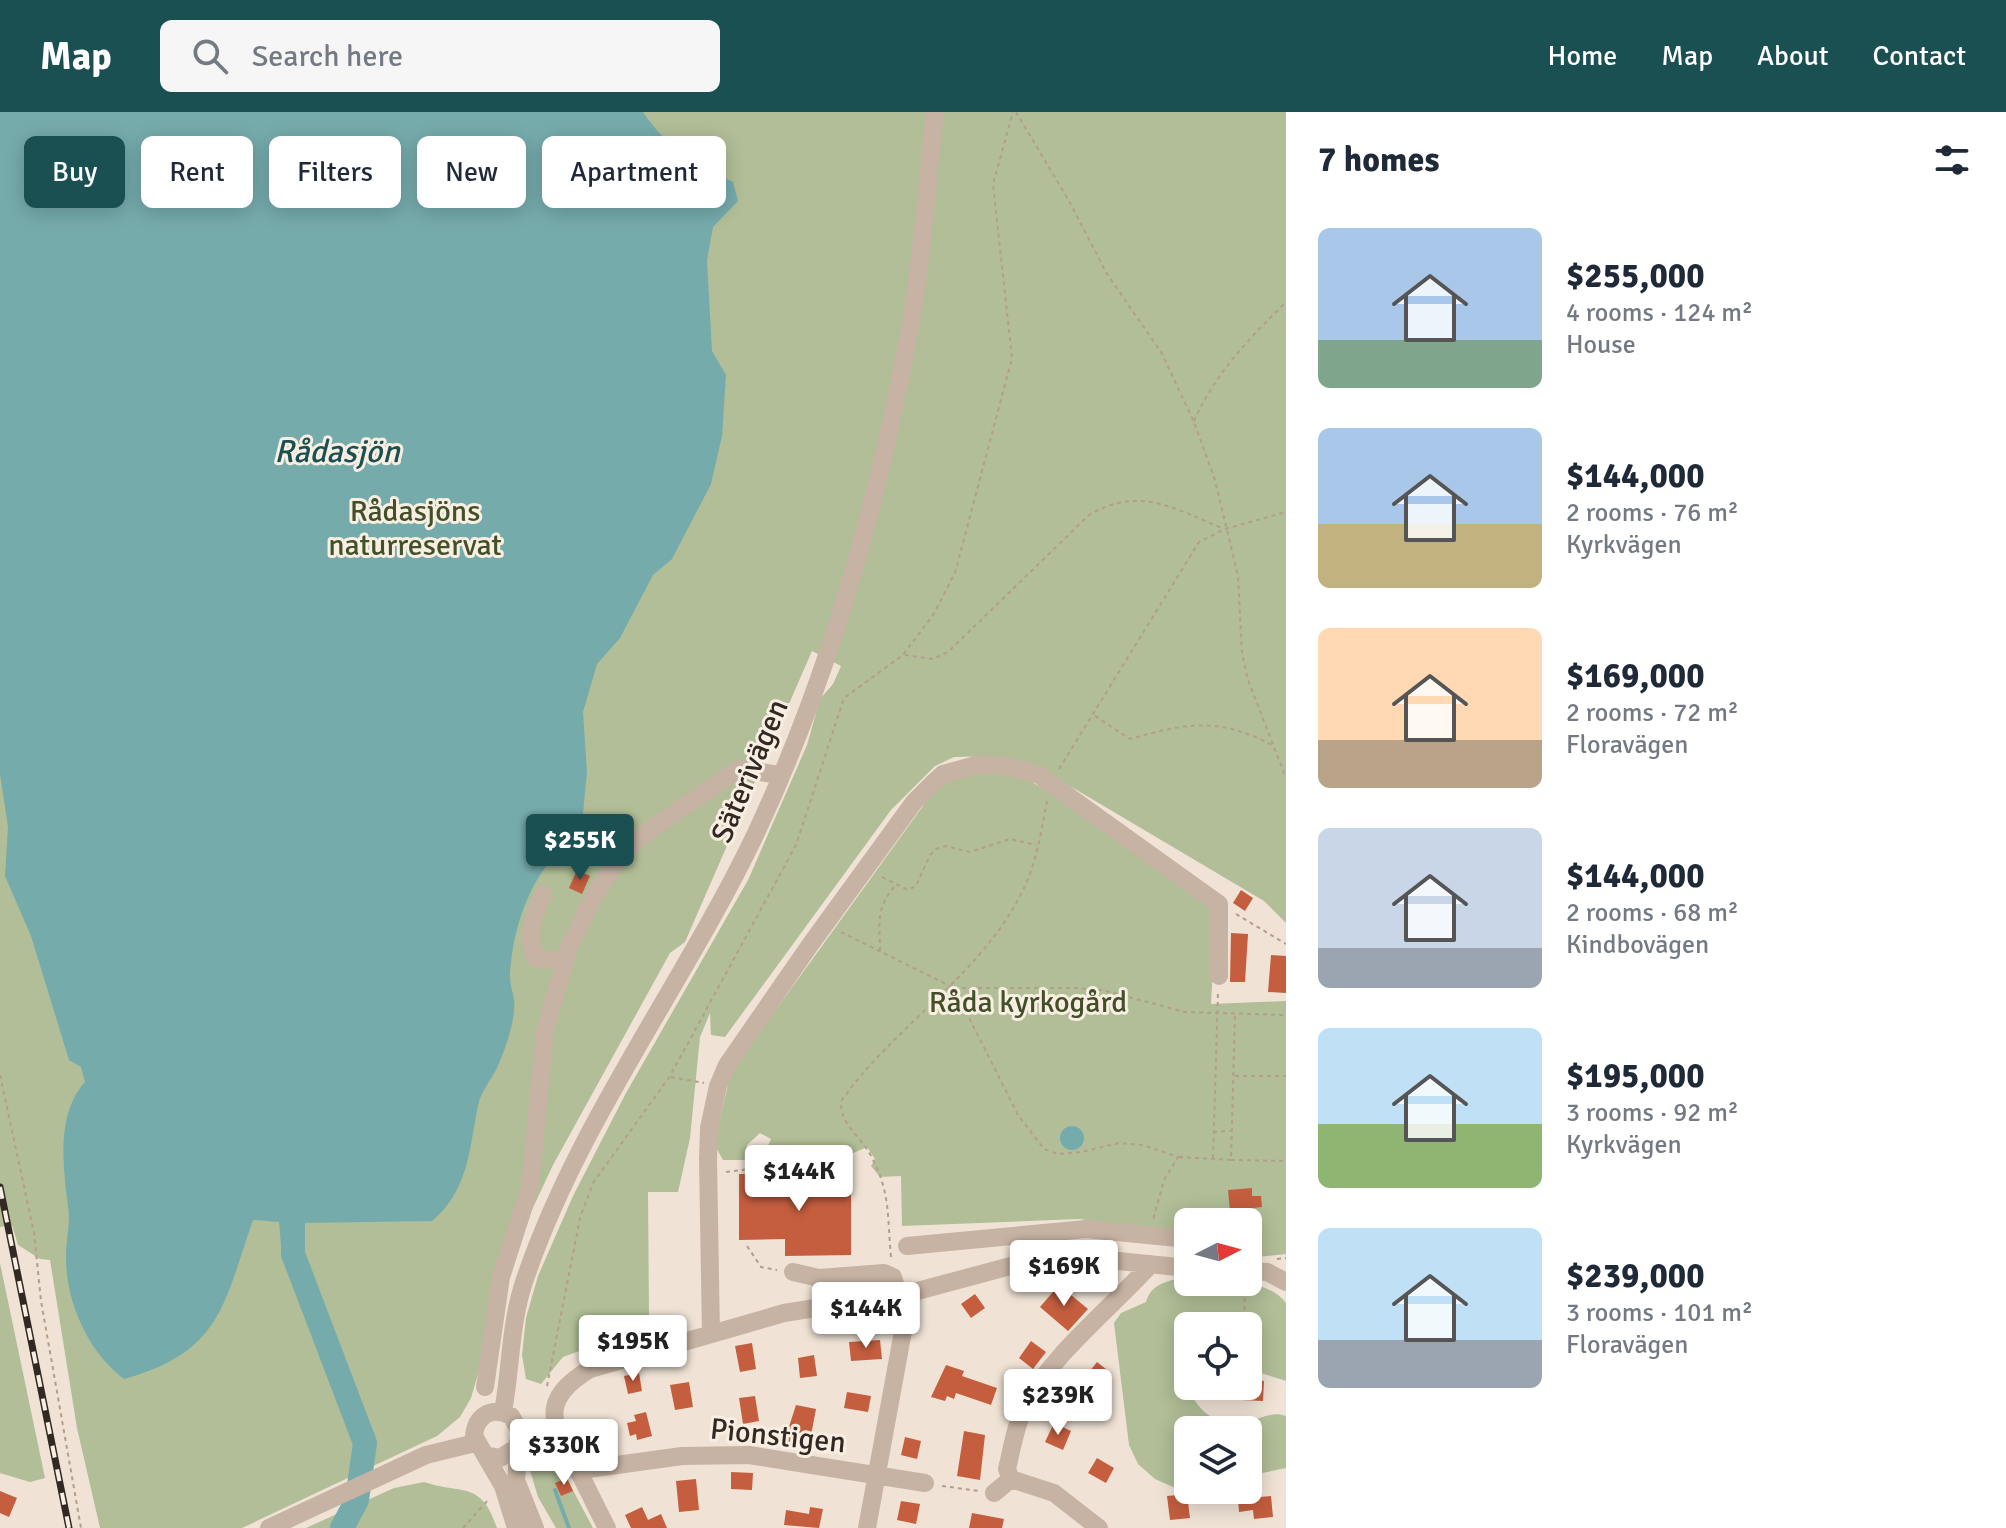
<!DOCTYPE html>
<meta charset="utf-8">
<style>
:root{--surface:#fff;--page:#f6f6f7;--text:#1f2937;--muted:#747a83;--accent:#1b5053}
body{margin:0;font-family:Signika,sans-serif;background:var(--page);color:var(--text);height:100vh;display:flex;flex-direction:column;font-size:30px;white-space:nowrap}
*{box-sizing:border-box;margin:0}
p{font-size:26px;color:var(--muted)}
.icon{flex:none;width:44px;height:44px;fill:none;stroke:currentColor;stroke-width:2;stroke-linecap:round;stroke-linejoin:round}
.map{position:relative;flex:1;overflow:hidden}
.panel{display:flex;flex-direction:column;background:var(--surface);width:720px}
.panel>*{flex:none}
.banner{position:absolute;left:24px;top:24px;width:760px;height:72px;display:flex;gap:16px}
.needle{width:52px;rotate:84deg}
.buttons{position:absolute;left:1174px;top:1096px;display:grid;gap:16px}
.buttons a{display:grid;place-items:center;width:88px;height:88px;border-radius:12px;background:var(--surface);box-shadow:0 4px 20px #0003;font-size:40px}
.price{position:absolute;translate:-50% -68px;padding:0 18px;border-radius:8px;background:#fff;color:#222;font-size:26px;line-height:52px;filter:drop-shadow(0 2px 4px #0008)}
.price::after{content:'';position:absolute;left:50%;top:48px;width:24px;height:18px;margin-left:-12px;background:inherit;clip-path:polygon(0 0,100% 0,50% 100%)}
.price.selected{background:var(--accent);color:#fff}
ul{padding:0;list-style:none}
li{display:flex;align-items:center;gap:24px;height:200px;padding:0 32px}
li span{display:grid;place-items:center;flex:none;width:224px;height:160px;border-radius:12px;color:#555}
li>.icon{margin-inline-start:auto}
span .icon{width:96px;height:96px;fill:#fffc;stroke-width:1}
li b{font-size:34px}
h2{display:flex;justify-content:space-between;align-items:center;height:96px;padding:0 32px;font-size:34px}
.tag{padding:0 28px;border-radius:12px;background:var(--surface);box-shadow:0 4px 20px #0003;font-size:28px;line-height:72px}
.tag.selected{background:var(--accent);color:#fff}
header{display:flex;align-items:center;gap:48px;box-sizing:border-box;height:112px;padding:0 40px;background:var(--accent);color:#fff}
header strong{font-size:38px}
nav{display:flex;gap:44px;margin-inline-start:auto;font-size:28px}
.search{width:560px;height:72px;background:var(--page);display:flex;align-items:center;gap:20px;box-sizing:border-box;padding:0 28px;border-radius:12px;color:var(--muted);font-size:30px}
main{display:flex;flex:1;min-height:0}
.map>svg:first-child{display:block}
</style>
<header>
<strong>Map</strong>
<div class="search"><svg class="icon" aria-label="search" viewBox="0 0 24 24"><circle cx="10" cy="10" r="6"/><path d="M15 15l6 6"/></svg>Search here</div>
<nav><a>Home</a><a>Map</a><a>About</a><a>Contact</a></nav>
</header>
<main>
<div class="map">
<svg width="1286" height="1416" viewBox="0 0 1286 1416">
<rect width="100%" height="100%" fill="#f0e3d6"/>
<!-- green -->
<path fill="#b1be97" d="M0 0H1286V811L1264 789 1075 677 1026 652 994 644 954 645 935 654 891 698 725 925 711 923 710 901 700 925 690 1026 678 1080H648L649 1204 622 1223 563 1245 541 1272 526 1267 522 1243 526 1206 538 1164 573 1084 626 981 748 768 807 633 820 587 833 572 841 554 812 539 685 830 670 841 553 1053 515 1134 471 1286 460 1305 437 1324 242 1416H100L77 1316 50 1148 40 1147 18 1133 12 1113 0 1115Z
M976 656 1013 659 1054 683 1216 800 1211 892 1286 889V1142L1248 1146V1110H1188V1123L1079 1107 902 1114 901 1064 880 1065 871 1054 875 1047 867 1035 849 1043 822 1040 763 1046 771 1027 760 1021 747 1033 745 1048H723L714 1032 731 960 941 669Z
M0 1151 45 1366 30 1370 0 1361Z
M1179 1166 1188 1170C1219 1170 1265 1164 1286 1191V1269L1248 1257V1214H1188V1267L1185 1268C1197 1302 1219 1319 1256 1307 1266 1304 1275 1300 1286 1304V1356L1248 1364V1318H1188V1378H1214L1182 1379 1155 1367 1138 1352 1129 1333 1114 1211 1121 1201 1146 1190C1151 1173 1163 1171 1179 1166Z
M545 1330 549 1333 593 1416H556L538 1385 529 1355 536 1336Z
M424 1370C463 1383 481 1368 497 1416H306L394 1376Z"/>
<!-- water -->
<path fill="#76abac" d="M0 0H643C665 34 698 53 733 70L738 89 713 115 707 148 712 239 726 263 722 324 711 372 672 447 653 463 620 526 597 552 583 600 587 660 581 722C535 749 513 810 510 862 509 874 516 885 514 898 513 916 504 940 497 956 491 968 480 981 478 994 469 1037 469 1078 432 1109L303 1111 301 1142 282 1144 279 1110 253 1108C223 1194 221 1240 124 1267 88 1240 65 1189 66 1143 66 1126 71 1111 68 1094 63 1054 56 1002 85 970L81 955 69 948 31 824 5 764 8 715 0 662Z
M1060 1026a12 12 0 1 1 24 0a12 12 0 1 1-24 0Z"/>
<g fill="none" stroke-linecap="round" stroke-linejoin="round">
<!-- stream -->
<path stroke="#76abac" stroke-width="4" d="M555 1378 569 1416"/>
<!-- river -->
<path stroke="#76abac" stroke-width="24" d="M293 1112V1142L365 1331 357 1388 342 1416"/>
</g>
<!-- building -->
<path fill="#c45e3f" d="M577 758 590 764 582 782 569 776Z
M1241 778 1253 786 1245 799 1233 791Z
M1231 821 1248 822 1245 870H1230Z
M1271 843 1286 844V881L1268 880Z
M739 1062H760L761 1080H784V1062H851V1143L785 1144V1127L739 1128Z
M1252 1076V1084H1261L1262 1095 1253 1096 1254 1110H1231L1228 1078Z
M1059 1173 1088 1197 1068 1219 1040 1195Z
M975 1182 985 1196 971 1206 961 1192Z
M880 1228 882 1247 851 1249 849 1230Z
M1031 1229 1046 1240 1033 1257 1019 1246Z
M752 1231 756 1257 740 1260 735 1234Z
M814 1243 817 1264 800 1266 798 1246Z
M1097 1250 1111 1261 1099 1275 1086 1264Z
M946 1253 964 1259 962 1264 997 1276 991 1293 956 1281 954 1287 947 1284 945 1289 931 1285Z
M639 1261 642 1279 628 1282 624 1264Z
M1248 1268 1264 1269 1263 1289 1219 1287 1220 1274H1248Z
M689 1270 693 1295 675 1298 670 1273Z
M847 1280 871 1284 868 1300 844 1296Z
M755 1284 759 1309 743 1312 739 1286Z
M796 1293 816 1297 809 1334 784 1330Z
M646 1300 652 1324 637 1328 636 1322 630 1324 627 1311 636 1309 634 1303Z
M1054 1311 1071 1319 1063 1338 1045 1330Z
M964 1319 985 1323 980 1368 957 1364Z
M905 1325 921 1329 917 1347 901 1343Z
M1097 1346 1114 1356 1106 1371 1088 1361Z
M731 1360 753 1361 752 1378 731 1377Z
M567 1366 573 1379 561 1384 555 1371Z
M696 1367 699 1398 679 1400 676 1369Z
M0 1379 17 1386 9 1405 0 1401Z
M1187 1382 1190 1406 1170 1408 1167 1384Z
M1271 1384 1273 1405 1254 1407 1253 1398 1239 1400 1238 1387Z
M901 1389 920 1392 916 1412 897 1408Z
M642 1395 648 1408 661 1402 667 1416H631L625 1403Z
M810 1395 823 1397 819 1416 784 1413 786 1398 809 1402Z
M972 1401 1004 1407 1002 1416H969Z"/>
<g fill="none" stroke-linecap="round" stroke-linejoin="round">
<!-- path -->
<path stroke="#b39d8d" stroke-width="2" stroke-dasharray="4 4" stroke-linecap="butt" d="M1016 0 1069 89 1107 162 1161 240 1194 310 1215 368 1238 464 1242 541 1248 568 1286 666
M1194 309C1216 260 1249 227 1286 190
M905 543 933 547 948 540 1089 403C1140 373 1175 397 1224 417
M1095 604 1130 627C1186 611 1219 605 1272 633
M1059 657 1199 430 1225 417 1286 400
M882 765 908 778 916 774 930 743 936 737 946 734 970 740 1010 727 1036 733
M1236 802 1286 832
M841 820 954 876 1018 1003 1044 1037 1058 1042 1081 1040 1119 1031 1143 1033 1178 1045 1164 1068 1153 1108
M880 839C880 812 875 798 894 775
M954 876H1076L1102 878 1185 900 1286 903
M0 963 34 1121 41 1189 81 1416
M1235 964H1286
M671 965 704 971
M1213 1020 1230 1019
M1179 1045 1231 1048 1235 902
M1213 1046 1218 880
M1231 1048 1286 1049
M726 1060 765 1055 783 1061
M747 1134 761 1155 777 1158
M891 1145C887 1104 891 1080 870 1042 860 1024 837 1009 842 988 897 910 990 858 1028 767 1038 742 1042 714 1047 689
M1277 1147 1286 1146
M1244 1214 1245 1175
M547 1274 580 1106 593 1071 670 964 796 733 844 586 903 543 933 503 955 461 1012 246 993 72 1013 0
M534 1331 542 1322
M942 1374 979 1379
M463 1416 489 1387"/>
<!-- minor -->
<path stroke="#c7b3a3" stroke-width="18" d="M543 782C534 805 524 824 537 847L564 848
M907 1134 1086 1117 1188 1127
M1248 1159 1267 1160 1286 1170
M793 1160 819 1166 884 1161 893 1165 898 1182
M711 1222 708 1047 709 1016 718 974 727 953 810 833 914 690 932 672 943 662 976 653H1001L1039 663 1219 792V864
M485 1275 501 1165 530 1075 545 919 569 835 595 782 624 740 644 722 739 657 780 663
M503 1300C511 1256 510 1212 524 1170 578 1009 685 871 757 719 830 562 878 392 909 221 922 149 927 73 935 0
M519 1332 516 1368 535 1416
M485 1343 500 1346 516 1336 521 1321 511 1304C492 1294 476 1303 474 1324L503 1374 516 1416
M579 1361 588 1357 682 1344 749 1343 925 1371
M994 1381 1011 1367
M269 1416 426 1343 475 1331
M607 1416C597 1397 588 1378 579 1360 554 1315 535 1290 590 1257L784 1201 910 1181 1044 1145 1068 1144 1188 1156
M867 1416 910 1181
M1099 1416 1054 1381 1011 1367 1007 1357C1012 1336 1016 1311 1026 1291 1054 1241 1112 1195 1151 1152"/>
<defs>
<path id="rail" d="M0 1075 69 1416"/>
</defs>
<!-- rail casing -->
<use href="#rail" stroke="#322925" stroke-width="7"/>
<!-- rail -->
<use href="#rail" stroke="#f8eee2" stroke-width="4" stroke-dasharray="12" stroke-linecap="butt"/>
</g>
<g text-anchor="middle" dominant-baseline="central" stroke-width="6" stroke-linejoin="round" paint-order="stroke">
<!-- park labels -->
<g font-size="30" fill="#425029" stroke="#f8eee2">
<text x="415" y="399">Rådasjöns<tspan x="415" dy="34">naturreservat</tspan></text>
<text x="1028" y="890">Råda kyrkogård</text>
</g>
<!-- street labels -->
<g font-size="30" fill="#322925" stroke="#f8eee2">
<text transform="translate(750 659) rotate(-67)">Säterivägen</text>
<text transform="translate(778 1324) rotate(6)">Pionstigen</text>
</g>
<!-- water labels -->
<g font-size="32" font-style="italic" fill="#1b5053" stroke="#f8eee2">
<text x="337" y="339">Rådasjön</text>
</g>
</g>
</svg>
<div class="buttons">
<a><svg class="needle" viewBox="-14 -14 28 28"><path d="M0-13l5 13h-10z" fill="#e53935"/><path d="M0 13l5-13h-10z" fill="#747a83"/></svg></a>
<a><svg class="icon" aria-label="locate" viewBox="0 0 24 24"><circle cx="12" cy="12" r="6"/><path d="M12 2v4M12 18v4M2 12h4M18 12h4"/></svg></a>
<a><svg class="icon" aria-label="layers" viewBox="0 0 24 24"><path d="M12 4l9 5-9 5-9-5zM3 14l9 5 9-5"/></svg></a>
</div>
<b class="price selected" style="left:580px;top:770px">$255K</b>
<b class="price" style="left:799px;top:1101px">$144K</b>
<b class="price" style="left:1064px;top:1196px">$169K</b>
<b class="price" style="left:866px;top:1238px">$144K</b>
<b class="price" style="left:633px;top:1271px">$195K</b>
<b class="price" style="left:1058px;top:1325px">$239K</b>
<b class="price" style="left:564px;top:1375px">$330K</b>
<div class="banner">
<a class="tag selected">Buy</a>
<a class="tag">Rent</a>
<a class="tag">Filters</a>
<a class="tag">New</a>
<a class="tag">Apartment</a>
</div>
</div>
<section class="panel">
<h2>7 homes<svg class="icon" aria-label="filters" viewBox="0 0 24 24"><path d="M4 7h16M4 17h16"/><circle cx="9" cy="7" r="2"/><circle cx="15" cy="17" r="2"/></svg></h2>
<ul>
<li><span style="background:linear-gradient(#a9c7e8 70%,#7fa58c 0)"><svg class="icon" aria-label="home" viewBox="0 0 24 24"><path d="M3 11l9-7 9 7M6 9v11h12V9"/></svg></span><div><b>$255,000</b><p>4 rooms · 124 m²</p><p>House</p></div></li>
<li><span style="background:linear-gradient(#a9c7e8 60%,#c2b280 0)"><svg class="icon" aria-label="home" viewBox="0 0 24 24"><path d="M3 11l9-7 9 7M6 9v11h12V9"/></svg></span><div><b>$144,000</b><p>2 rooms · 76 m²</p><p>Kyrkvägen</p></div></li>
<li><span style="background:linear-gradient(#ffd9b3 70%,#b9a48a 0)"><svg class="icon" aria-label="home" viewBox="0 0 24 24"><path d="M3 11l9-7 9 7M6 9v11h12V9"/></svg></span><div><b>$169,000</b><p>2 rooms · 72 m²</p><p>Floravägen</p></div></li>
<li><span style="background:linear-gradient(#c9d6e8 75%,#9aa5b1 0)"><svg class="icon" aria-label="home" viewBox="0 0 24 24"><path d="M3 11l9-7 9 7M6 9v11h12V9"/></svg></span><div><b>$144,000</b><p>2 rooms · 68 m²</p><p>Kindbovägen</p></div></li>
<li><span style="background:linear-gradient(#bfe0f5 60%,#8fb573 0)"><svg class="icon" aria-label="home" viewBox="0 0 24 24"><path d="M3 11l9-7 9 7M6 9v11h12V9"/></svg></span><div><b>$195,000</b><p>3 rooms · 92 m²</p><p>Kyrkvägen</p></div></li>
<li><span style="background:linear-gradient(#bfe0f5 70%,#9aa5b1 0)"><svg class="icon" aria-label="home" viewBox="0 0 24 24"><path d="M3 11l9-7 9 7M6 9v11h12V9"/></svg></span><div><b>$239,000</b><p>3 rooms · 101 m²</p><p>Floravägen</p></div></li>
</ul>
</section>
</main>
